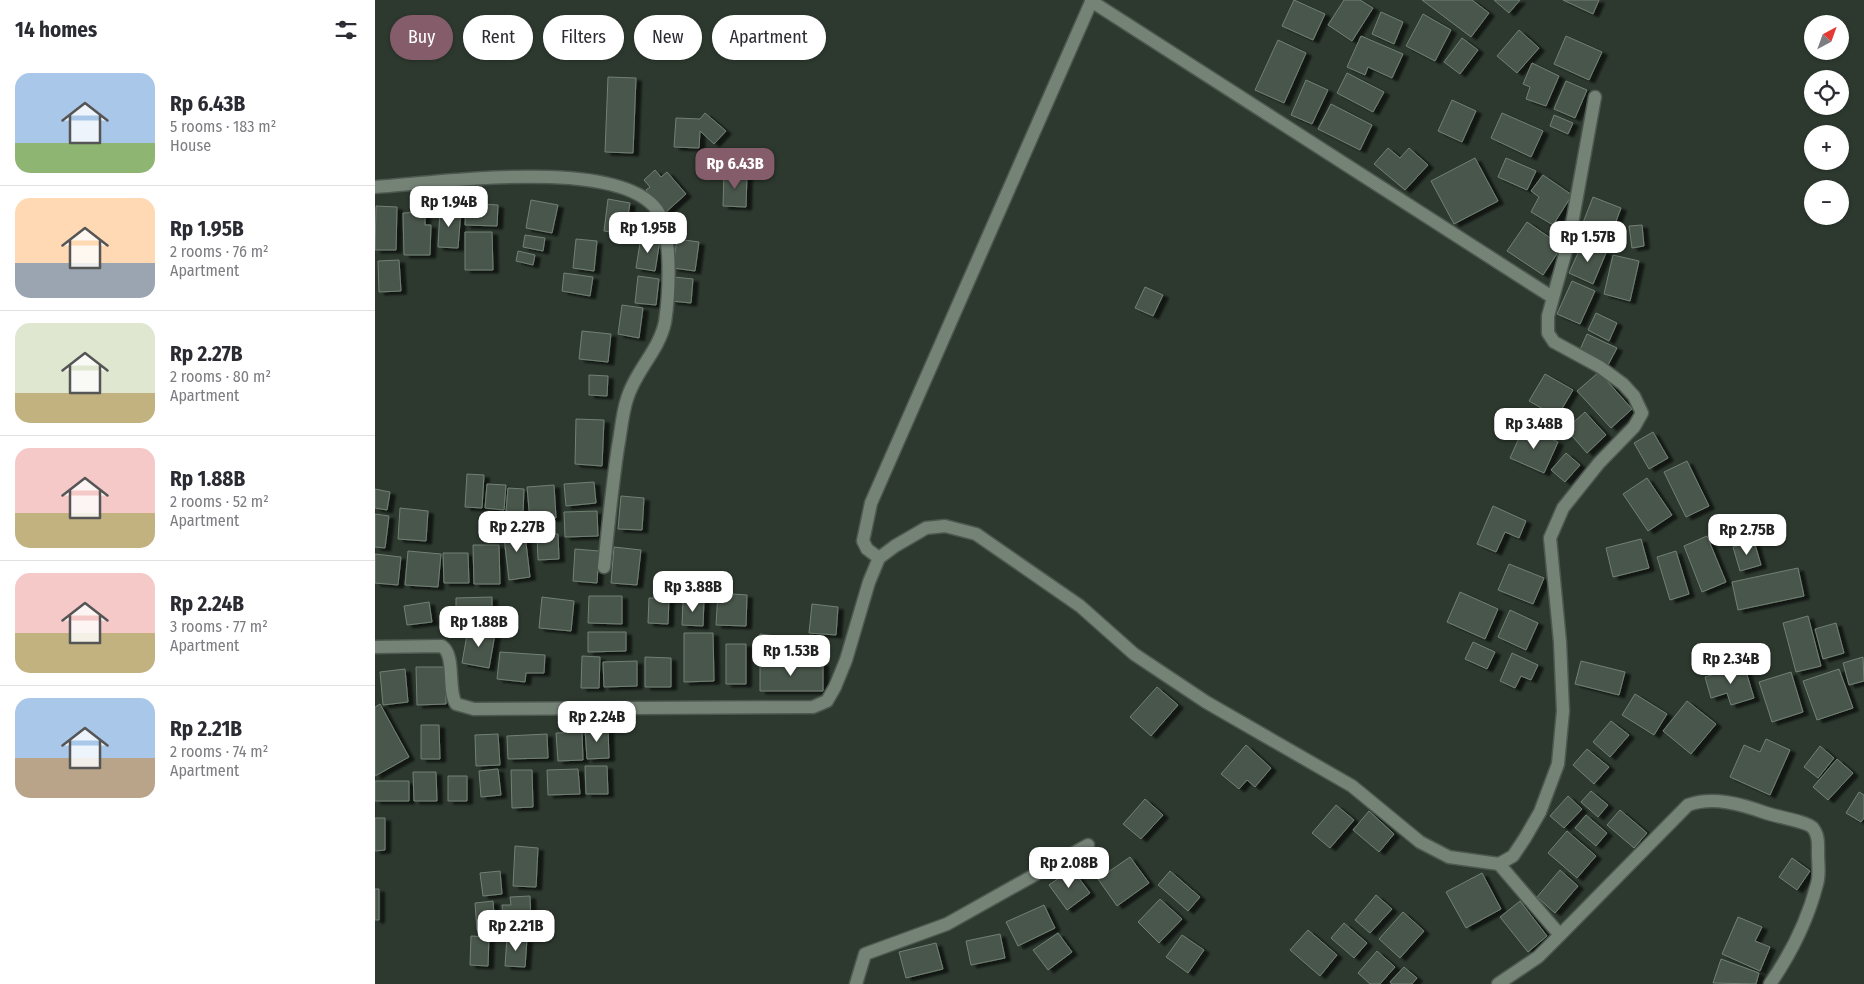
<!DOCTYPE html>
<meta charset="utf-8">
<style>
:root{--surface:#fff;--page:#f2f2f3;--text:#2b2b33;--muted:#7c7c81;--line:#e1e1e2;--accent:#855d6a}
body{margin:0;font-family:"Fira Sans Condensed",sans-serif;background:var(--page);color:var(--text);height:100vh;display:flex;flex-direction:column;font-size:19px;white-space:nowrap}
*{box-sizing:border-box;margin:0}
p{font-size:16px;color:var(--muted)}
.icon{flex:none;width:28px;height:28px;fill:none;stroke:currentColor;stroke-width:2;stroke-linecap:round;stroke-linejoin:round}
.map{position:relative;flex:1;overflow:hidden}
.side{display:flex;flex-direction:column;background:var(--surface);width:375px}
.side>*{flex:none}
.banner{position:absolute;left:15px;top:15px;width:475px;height:45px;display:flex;gap:10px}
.needle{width:32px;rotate:41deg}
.controls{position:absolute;left:1429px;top:15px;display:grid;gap:10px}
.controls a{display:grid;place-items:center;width:45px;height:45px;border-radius:50%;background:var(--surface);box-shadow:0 1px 4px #0004;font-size:25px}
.price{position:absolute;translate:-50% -42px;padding:0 11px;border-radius:10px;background:#fff;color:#222;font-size:16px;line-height:32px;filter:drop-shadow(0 1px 2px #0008)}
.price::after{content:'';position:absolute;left:50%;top:30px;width:15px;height:11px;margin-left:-8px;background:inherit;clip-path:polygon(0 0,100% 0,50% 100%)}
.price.current{background:var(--accent);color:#fff}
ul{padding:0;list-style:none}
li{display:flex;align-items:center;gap:15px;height:125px;padding:0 15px}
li+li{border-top:1px solid var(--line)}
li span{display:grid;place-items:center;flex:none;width:140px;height:100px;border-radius:15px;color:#555}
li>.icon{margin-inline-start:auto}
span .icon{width:60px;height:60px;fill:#fffc;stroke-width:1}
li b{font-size:21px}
h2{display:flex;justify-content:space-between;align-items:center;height:60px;padding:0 15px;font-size:21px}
.tag{padding:0 18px;border-radius:22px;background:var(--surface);box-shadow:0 1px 4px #0004;font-size:18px;line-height:45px}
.tag.current{background:var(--accent);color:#fff}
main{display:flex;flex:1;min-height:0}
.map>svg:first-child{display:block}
</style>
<main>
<section class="side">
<h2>14 homes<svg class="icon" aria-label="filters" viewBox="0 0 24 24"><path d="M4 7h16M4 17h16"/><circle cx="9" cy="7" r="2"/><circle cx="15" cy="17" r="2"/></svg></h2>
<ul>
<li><span style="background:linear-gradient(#a9c7e8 70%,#8fb573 0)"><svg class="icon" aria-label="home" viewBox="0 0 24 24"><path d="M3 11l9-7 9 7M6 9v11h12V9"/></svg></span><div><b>Rp 6.43B</b><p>5 rooms · 183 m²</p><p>House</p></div></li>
<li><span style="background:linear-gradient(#ffd9b3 65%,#9aa5b1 0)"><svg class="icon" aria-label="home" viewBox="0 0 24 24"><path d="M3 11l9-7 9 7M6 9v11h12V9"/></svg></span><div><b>Rp 1.95B</b><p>2 rooms · 76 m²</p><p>Apartment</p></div></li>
<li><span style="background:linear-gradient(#dfe7d0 70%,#c2b280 0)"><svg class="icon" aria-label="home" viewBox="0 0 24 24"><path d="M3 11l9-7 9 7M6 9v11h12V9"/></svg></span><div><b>Rp 2.27B</b><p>2 rooms · 80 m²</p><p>Apartment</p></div></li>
<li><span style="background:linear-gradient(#f6c9c9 65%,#c2b280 0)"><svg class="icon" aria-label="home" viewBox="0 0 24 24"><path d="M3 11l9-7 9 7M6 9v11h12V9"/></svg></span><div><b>Rp 1.88B</b><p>2 rooms · 52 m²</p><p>Apartment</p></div></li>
<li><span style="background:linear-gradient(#f6c9c9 60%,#c2b280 0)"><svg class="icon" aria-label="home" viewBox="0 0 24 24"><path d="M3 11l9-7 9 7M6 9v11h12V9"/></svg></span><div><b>Rp 2.24B</b><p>3 rooms · 77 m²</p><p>Apartment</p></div></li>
<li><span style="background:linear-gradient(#a9c7e8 60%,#b9a48a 0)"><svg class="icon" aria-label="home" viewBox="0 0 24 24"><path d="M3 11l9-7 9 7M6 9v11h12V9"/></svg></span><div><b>Rp 2.21B</b><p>2 rooms · 74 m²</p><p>Apartment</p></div></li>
</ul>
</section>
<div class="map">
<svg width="1489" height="984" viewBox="0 0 1489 984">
<defs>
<filter id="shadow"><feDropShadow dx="5.5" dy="3" stdDeviation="1" flood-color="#0009"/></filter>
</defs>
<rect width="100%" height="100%" fill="#2d392f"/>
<!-- building -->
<path fill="#49564b" stroke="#728074" filter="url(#shadow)" d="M919 0 950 14 938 40 907 26Z
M969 0H985L998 8 977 41 953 25Z
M1047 0H1097L1114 13 1096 37Z
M1119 0H1145L1134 13Z
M1188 0H1224L1218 14Z
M1006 12 1028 22 1019 44 997 34Z
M1048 14 1076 30 1060 61 1031 46Z
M1144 30 1164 48 1142 73 1122 56Z
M986 36 1028 54 1017 78 993 67 990 75 972 67Z
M1191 36 1227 52 1214 80 1179 64Z
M1087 38 1103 50 1085 74 1069 62Z
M903 40 931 53 909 103 880 90Z
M1157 63 1184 76 1171 106 1151 99 1155 87 1148 84Z
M972 73 1009 92 998 112 962 93Z
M233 77 261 78 258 153 230 152Z
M931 80 953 90 937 124 916 115Z
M1191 81 1212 90 1200 118 1179 109Z
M1077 100 1101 111 1087 142 1063 131Z
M956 104 997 125 985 150 943 129Z
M330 113 351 131 339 144 325 131 324 148 299 147 301 118 325 119Z
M1127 113 1168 131 1156 157 1116 138Z
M1179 115 1198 123 1193 134 1175 126Z
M1013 148 1025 158 1034 148 1053 165 1030 190 999 164Z
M1100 158 1123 201 1079 224 1056 181Z
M1131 158 1161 171 1152 190 1123 177Z
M280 170 286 177 292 172 311 194 291 212 271 190 275 187 269 180Z
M349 172 372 174 371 207 348 206Z
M1168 175 1197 195 1178 225 1156 212 1164 197 1156 191Z
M1218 197 1246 208 1232 245 1204 233Z
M233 199 255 203 250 234 229 231Z
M156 200 183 205 177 233 151 228Z
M91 203 123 205 122 226 90 225Z
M1 206 22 207 21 250H0Z
M65 209 86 210 83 248 63 247Z
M50 212V225H56L55 255H29L28 213Z
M1152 222 1187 246 1168 275 1132 251Z
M1267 225 1269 246 1257 248 1254 226Z
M90 232H117L118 270H90Z
M150 235 170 238 168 251 148 247Z
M266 237 285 240 280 271 261 268Z
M201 239 222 241 219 271 198 268Z
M302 239 324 242 320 271 298 268Z
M1208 242 1231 253 1218 284 1194 273Z
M143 251 160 255 158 265 141 261Z
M1238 255 1264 261 1255 301 1229 294Z
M24 260 26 291 4 292 3 261Z
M189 273 218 277 215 296 187 291Z
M263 276 284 279 281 305 260 303Z
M299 277 318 279 316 303 296 301Z
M1197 281 1220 291 1205 324 1182 314Z
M770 287 788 295 778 316 760 308Z
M247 305 268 308 264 338 243 334Z
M1221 313 1242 323 1234 341 1213 330Z
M207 331 236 334 233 362 204 359Z
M1212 334 1242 348 1233 365 1204 352Z
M1224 372 1257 409 1236 428 1202 391Z
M1170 374 1198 390 1182 417 1154 401Z
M214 375 233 376 232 396 214 395Z
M1210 412 1231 435 1212 453 1191 429Z
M201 419 229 420 227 466 200 464Z
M1149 427 1183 442 1169 473 1135 458Z
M1278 432 1293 458 1274 469 1259 443Z
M1191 453 1205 465 1190 482 1176 470Z
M1312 461 1334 506 1311 517 1289 472Z
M92 474 109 475 107 508 90 507Z
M1272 478 1297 515 1273 531 1248 494Z
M219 482 221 503 191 506 189 484Z
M112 484 131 485 129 510 110 508Z
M179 485 181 518 155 520 152 487Z
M133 488 149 489 148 513 131 511Z
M0 489 15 492 12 510 0 508Z
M246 496 269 498 267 530 243 529Z
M1118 506 1151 521 1144 538 1130 532 1121 552 1102 544Z
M25 508 53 511 51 541 23 539Z
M222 511 223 536 190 537 189 512Z
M0 514 14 516 10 548 0 547Z
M149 526 155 577 134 580 128 529Z
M183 534 184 559 163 560 162 535Z
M1332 536 1351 582 1327 592 1309 546Z
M1266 539 1274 568 1238 577 1231 548Z
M1379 541 1386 565 1365 571 1358 547Z
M98 545H124L125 584H99Z
M239 547 266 550 262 585 236 583Z
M200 549 224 551 222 583 198 581Z
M33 551 66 554 63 587 30 585Z
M1301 551 1314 594 1295 600 1282 557Z
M68 553H93L94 583H69Z
M0 554 26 557 23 585 0 583Z
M1134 564 1169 578 1158 604 1123 590Z
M1423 568 1429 596 1363 610 1357 582Z
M1085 592 1123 609 1110 639 1072 622Z
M343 593 372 595 371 626 341 625Z
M214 596H247V624L213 623Z
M117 597V624H81V598Z
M167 597 199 601 196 631 164 628Z
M274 598H294L293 624 273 623Z
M308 600H329L328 626 307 625Z
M54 602 57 622 32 625 29 606Z
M437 604 463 607 461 635 434 633Z
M1135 610 1163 623 1151 650 1123 637Z
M1433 616 1446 666 1421 672 1408 623Z
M1461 623 1469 653 1448 659 1440 629Z
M93 629 120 634 114 668 87 663Z
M213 632H251V651L213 652Z
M309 633H338L339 681 309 682Z
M385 634 409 637 407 661 382 658Z
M1098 642 1120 652 1112 669 1090 659Z
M351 644H371V684H351Z
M420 645 442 647V660L419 659Z
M125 652 170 655 169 673H151L150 682 122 679Z
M1137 653 1163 665 1156 680 1146 676 1140 688 1125 681Z
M207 656 225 657 224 688H206Z
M270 657 296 658V687H270Z
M1488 657 1489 681 1474 685 1468 663Z
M262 661V686L229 687 228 662Z
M1206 661 1250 672 1244 695 1200 684Z
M385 662 448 663V691H385Z
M1369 665 1379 698 1356 705 1352 693 1336 698 1330 677Z
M41 667H70L71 704 42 705Z
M30 669 33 702 8 705 5 672Z
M1464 669 1478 708 1442 720 1428 681Z
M1416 672 1428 712 1397 722 1384 682Z
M782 687 803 705 776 736 755 717Z
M1260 694 1292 714 1279 735 1247 715Z
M1312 701 1341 724 1316 754 1288 731Z
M5 704 34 757 0 776V707Z
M1236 721 1254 735 1235 757 1218 742Z
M46 725H64L65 759H46Z
M233 728 234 758 212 759 210 729Z
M207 732 208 760 183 761 181 733Z
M123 734 125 765 101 766 100 735Z
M172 734 173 758 133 759 132 736Z
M1391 739 1415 750 1395 795 1355 777 1369 745 1385 752Z
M871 745 896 768 880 787 872 780 864 789 846 774Z
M1445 746 1459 758 1443 778 1429 767Z
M1212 749 1234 767 1219 784 1198 765Z
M1462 759 1478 773 1453 800 1438 787Z
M210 766H232L233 794H211Z
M123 769 126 795 106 797 104 771Z
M203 769 205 794 173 795 172 770Z
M136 770H157L158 807 137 808Z
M38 772H61L62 801H39Z
M73 776H92V801H73Z
M0 781H34V801H0Z
M1216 791 1233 805 1223 817 1206 802Z
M1484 792 1489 795V818L1486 822 1471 813Z
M1193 796 1207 809 1189 828 1175 816Z
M770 799 788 815 766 839 748 824Z
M961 805 979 820 955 848 937 833Z
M1245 810 1272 833 1259 848 1232 825Z
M994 811 1019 834 1004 852 978 830Z
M1211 815 1232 833 1221 846 1200 828Z
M0 818H10V850L0 851Z
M1192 831 1221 856 1202 878 1173 853Z
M140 846 163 848 161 887 138 886Z
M755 857 774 883 742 906 723 879Z
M1417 858 1435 871 1422 890 1404 877Z
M697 869 715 893 692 910 674 885Z
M1185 870 1203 886 1180 913 1162 897Z
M125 871 127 894 108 896 105 873Z
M795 871 825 897 813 911 783 885Z
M1107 873 1126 909 1091 928 1071 892Z
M0 889H4V920H0Z
M1001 895 1017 909 995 933 980 920Z
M155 896 156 925 129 927 127 905H136L135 897Z
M785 899 807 919 784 943 763 922Z
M118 901 120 928 102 930 100 903Z
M1145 901 1172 936 1153 952 1125 917Z
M669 905 680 928 643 946 631 922Z
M1028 912 1049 931 1025 958 1004 939Z
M1363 917 1387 927 1380 941 1395 947 1385 971 1347 954Z
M969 923 992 943 979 958 956 938Z
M933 930 962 955 945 976 915 950Z
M683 933 697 952 673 970 658 950Z
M625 934 630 958 596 965 591 941Z
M807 935 829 950 813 973 791 957Z
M96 936 114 937 113 966 95 965Z
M132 937 152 939 150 967 130 966Z
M561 943 568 969 531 978 524 952Z
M1002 951 1020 967 1005 984H995L983 973Z
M1346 959 1384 973 1381 984 1338 983Z
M1029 967 1042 978 1037 984H1017L1015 982Z"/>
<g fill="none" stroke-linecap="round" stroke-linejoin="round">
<defs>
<path id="street" d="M716 1 1177 297
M0 187C62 183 242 156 282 210 298 232 294 296 290 322 284 351 260 371 252 399 247 414 246 432 243 447 237 487 233 527 229 567
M504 558 492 549 488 541 496 503 717 0
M0 647 67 646C81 656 72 689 81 704L99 709 438 707 452 701 460 687 471 660 494 582 504 558 520 546 551 528 570 526 601 534 705 606 759 654 831 702 977 786 1045 842 1074 857 1124 864
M1185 935 1313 805C1338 796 1366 804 1391 813 1402 817 1431 821 1438 828 1444 836 1443 844 1443 854 1443 863 1445 875 1442 884 1433 919 1415 955 1395 984
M481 984 490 954 572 924 713 845
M1123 984 1163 957 1185 935 1124 864 1138 856 1150 838 1165 812 1183 764 1188 711 1185 642 1175 538 1188 508 1224 463 1259 427 1267 413 1259 396 1248 384 1225 367 1179 342 1173 333V316L1194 240 1220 97"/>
</defs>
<!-- street casing -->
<use href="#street" stroke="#4d574f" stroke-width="15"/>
<!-- street -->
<use href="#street" stroke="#758377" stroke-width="12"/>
</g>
</svg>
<div class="controls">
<a><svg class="needle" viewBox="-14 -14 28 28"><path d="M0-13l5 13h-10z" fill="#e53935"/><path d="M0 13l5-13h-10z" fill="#7c7c81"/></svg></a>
<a><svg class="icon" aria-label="locate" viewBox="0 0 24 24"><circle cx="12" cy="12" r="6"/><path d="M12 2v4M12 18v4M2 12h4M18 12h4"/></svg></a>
<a>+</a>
<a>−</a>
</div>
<b class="price current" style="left:360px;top:190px">Rp 6.43B</b>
<b class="price" style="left:74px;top:228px">Rp 1.94B</b>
<b class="price" style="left:273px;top:254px">Rp 1.95B</b>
<b class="price" style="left:1213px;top:263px">Rp 1.57B</b>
<b class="price" style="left:1159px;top:450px">Rp 3.48B</b>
<b class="price" style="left:142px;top:553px">Rp 2.27B</b>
<b class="price" style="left:1372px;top:556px">Rp 2.75B</b>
<b class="price" style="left:318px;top:613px">Rp 3.88B</b>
<b class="price" style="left:104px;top:648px">Rp 1.88B</b>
<b class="price" style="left:416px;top:677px">Rp 1.53B</b>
<b class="price" style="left:1356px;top:685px">Rp 2.34B</b>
<b class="price" style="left:222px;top:743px">Rp 2.24B</b>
<b class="price" style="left:694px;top:889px">Rp 2.08B</b>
<b class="price" style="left:141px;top:952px">Rp 2.21B</b>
<div class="banner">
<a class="tag current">Buy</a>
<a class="tag">Rent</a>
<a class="tag">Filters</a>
<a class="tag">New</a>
<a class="tag">Apartment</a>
</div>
</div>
</main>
